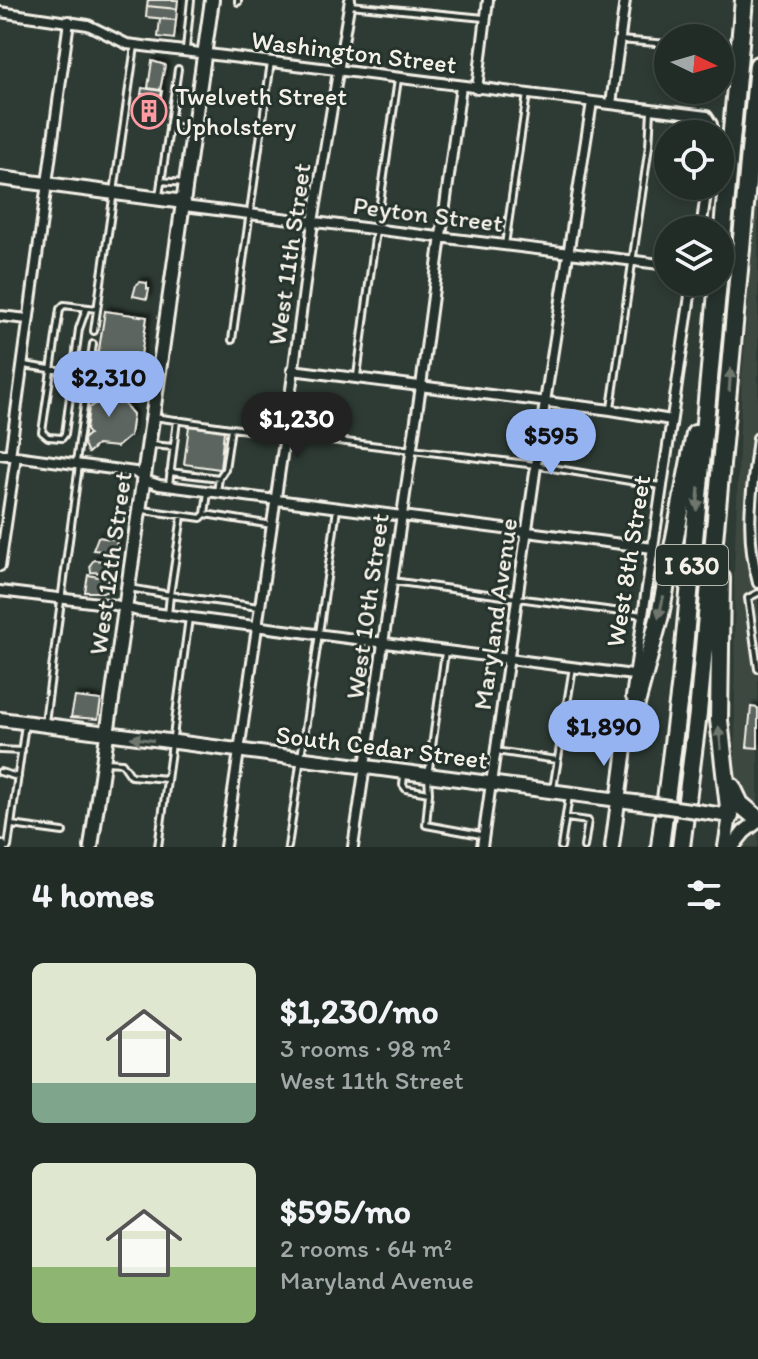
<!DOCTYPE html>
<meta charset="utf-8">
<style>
:root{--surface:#222c27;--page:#2e3833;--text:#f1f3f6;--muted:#a2a7a7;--line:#3f4844;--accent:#95b2f1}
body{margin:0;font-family:Itim,sans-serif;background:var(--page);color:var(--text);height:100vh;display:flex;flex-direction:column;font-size:30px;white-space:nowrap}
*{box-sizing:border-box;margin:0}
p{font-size:26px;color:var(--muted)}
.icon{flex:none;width:44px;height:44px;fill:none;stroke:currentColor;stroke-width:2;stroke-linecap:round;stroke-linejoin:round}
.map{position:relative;height:847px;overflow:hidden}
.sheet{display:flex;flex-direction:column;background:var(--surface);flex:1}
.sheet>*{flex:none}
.needle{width:52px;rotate:95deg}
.fabs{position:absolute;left:654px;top:24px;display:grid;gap:16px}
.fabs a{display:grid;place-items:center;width:80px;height:80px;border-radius:50%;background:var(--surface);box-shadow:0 4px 12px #0003,0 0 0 2px var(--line);font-size:40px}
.price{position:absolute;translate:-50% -68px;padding:0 18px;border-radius:28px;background:var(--accent);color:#111;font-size:26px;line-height:52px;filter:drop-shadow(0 2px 4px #0008)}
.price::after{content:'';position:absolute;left:50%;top:48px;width:24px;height:18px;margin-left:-12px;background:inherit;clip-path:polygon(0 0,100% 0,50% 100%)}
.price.active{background:#222;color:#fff}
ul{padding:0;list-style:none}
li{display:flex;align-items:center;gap:24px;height:200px;padding:0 32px}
li span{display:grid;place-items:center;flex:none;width:224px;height:160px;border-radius:12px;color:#555}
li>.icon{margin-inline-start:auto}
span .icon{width:96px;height:96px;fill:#fffc;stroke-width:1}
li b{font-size:34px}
h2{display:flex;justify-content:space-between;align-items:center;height:96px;padding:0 32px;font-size:34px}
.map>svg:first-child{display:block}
</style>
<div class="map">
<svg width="758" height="847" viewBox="0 0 758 847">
<defs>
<filter id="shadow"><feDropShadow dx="3.5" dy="-3.5" stdDeviation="2" flood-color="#0009"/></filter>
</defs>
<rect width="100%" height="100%" fill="#2e3b34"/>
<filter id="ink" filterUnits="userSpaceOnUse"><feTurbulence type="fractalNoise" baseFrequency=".0125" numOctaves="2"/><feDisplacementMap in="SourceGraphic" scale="16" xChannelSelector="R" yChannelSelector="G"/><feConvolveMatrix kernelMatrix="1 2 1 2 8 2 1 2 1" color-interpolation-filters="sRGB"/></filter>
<g filter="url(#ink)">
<!-- built -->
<path fill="#3c4841" d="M758 173V847H736L734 572 742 380Z"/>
<!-- building -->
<path fill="#5c655e" stroke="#f4f1e8" stroke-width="2" filter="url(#shadow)" d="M148 0H178L177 9 147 6Z
M147 6 177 9 176 20 146 17Z
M160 19 176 20 174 39 158 37Z
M152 61 165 65 160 90 148 88Z
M142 88 162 91 161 96 141 94Z
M141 94 161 96 160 104 140 102Z
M140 102 160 104 158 119 137 118Z
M140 282 147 283V289H149L147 299 133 296 136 285Z
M105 311 147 317 138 374 96 369Z
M103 384 126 387 129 391 125 393 123 403 133 414 130 436 117 447 97 445 88 453 82 440 89 434 86 430 89 408 100 400 102 391 100 387Z
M189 426 224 430 220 469 184 464Z
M98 537 117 540 115 552 93 550Z
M94 560 111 562 109 573 91 572 90 565Z
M88 575 109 579 107 592H85Z
M75 697 101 700 98 719 71 717Z
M751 707 758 708V748L747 747Z"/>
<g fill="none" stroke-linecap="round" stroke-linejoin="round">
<defs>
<path id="lane" d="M238 2V0
M350 5 484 18
M620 40 668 44
M186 49 191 0
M169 126 192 129
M161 181 184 183
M159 196 178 69
M380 203 398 79
M505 245 527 94
M86 309 79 329 65 434 62 438 48 437 42 432 60 309 64 305 97 309
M94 331 135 46
M232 340 271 62
M24 365 88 375
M357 376 376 230
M611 408 649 146 651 111
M154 417 231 428
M152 445 173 447
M76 462 93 344
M170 472 219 478
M169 485 177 420
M217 492 219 478 225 469 231 428 528 464 660 486
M143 510 201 518 205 514 208 492
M205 514 272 525
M182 516 170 595 259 607
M392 581 643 615
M129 588 170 595 168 615
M758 593 748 598 758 669
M45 722 79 465
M0 750 22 751
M496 751 557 760
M106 762 122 763 131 776 167 779
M0 772 18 777
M404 776 403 785 406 789 429 793 428 776 445 652
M553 789 573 667
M429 793 426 825 481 835
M566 818 588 821 584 847
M12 825 63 832
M8 847 25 724
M158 847 189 618
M288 847 337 509
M561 847 569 796"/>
<path id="street" d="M0 12 88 25 127 44 707 116 712 124V134
M477 89 488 0
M611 104 625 0
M184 206 668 265
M701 230 707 186
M0 316 28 319
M292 370 611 410 671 420
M758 438C752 490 744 531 758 583
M0 454 135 472 147 481 159 485 653 548
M10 456 69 21
M0 566 16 456
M0 591 115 605 138 611 633 675
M631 697 692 282
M225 847 285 435 313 222 350 0
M353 847 421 386 461 86
M482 847 545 402 592 102"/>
<path id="secondary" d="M0 178 184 202
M0 719 634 802
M710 813 730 816 725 847
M0 847H1
M91 847 212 0
M612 847 626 741
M732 847 744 832 758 821"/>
<path id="highway" d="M720 261 744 0
M721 578 719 720 730 816
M626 741 660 615 695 434
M732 787 740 804 758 819
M660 847 681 680 718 282
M681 847 698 713 758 65"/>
</defs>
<!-- lane casing -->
<use href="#lane" stroke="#f4f1e8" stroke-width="10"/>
<!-- street casing -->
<use href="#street" stroke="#f4f1e8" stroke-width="14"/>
<!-- secondary casing -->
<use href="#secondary" stroke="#f4f1e8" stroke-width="18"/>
<!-- highway casing -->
<use href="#highway" stroke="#f4f1e8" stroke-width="22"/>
<!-- lane -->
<use href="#lane" stroke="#26332d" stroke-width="4"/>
<!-- street -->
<use href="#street" stroke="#26332d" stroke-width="8"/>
<!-- secondary -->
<use href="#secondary" stroke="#26332d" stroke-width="12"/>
<!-- highway -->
<use href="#highway" stroke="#26332d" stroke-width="16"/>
<defs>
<path id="secondary-bridge" d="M634 802 710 813"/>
</defs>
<!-- secondary-bridge casing -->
<use href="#secondary-bridge" stroke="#f4f1e8" stroke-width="18" stroke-linecap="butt"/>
<!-- secondary-bridge -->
<use href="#secondary-bridge" stroke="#26332d" stroke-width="12"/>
</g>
<!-- one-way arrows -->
<defs><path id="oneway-solid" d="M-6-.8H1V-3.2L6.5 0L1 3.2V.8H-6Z" transform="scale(2)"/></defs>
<g fill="#6e766e">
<use href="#oneway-solid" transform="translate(730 380) rotate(-86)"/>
<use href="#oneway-solid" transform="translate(698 499) rotate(95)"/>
<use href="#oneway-solid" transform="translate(661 607) rotate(103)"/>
<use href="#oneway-solid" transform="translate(720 738) rotate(-96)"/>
<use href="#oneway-solid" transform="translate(142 739) rotate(-172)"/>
</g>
</g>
<!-- icons -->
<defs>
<symbol id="building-ring" viewBox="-11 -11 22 22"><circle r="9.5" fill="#26332d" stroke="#ff9aa2" stroke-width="1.5"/><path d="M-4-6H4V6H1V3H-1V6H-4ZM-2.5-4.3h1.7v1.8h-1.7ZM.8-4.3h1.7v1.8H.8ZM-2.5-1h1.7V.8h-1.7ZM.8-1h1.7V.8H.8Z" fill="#ff9aa2"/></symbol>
</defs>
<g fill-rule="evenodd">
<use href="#building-ring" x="129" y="91" width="40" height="40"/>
</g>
<g text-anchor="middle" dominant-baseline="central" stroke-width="6" stroke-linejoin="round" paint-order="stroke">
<!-- shield labels -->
<rect fill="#26332d" stroke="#b6b8b0" stroke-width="2" x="656" y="545" width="72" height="40" rx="6"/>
<g font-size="24" font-weight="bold" fill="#f4f1e8">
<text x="692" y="565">I 630</text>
</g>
<!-- street labels -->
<g font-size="26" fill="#f4f1e8" stroke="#26332d">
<text transform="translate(354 52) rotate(7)">Washington Street</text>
<text transform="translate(428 214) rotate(7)">Peyton Street</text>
<text transform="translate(289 254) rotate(-82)">West 11th Street</text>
<text transform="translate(628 561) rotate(-81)">West 8th Street</text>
<text transform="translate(110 563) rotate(-82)">West 12th Street</text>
<text transform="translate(367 606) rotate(-82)">West 10th Street</text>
<text transform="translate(495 614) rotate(-82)">Maryland Avenue</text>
<text transform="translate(382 747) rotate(7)">South Cedar Street</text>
</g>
<!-- poi labels -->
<g font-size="26" fill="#f4f1e8" stroke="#26332d" text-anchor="start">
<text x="175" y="96">Twelveth Street<tspan x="175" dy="30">Upholstery</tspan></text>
</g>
</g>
</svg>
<div class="fabs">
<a><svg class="needle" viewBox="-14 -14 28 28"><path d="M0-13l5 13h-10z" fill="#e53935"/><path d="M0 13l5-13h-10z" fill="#a2a7a7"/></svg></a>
<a><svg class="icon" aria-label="locate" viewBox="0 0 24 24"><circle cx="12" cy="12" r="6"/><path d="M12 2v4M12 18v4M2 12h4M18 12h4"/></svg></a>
<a><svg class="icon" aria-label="layers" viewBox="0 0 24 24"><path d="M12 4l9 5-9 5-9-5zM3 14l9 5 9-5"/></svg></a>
</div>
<b class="price" style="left:109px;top:419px">$2,310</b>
<b class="price active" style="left:297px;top:460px">$1,230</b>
<b class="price" style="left:551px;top:477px">$595</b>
<b class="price" style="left:604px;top:768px">$1,890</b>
</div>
<section class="sheet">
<h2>4 homes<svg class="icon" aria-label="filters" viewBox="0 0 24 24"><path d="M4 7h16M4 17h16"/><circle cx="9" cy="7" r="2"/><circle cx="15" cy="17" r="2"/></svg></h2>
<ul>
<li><span style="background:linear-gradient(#dfe7d0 75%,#7fa58c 0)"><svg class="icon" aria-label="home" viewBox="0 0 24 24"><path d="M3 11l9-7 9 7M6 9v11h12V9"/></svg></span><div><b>$1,230/mo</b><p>3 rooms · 98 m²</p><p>West 11th Street</p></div></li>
<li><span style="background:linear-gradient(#dfe7d0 65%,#8fb573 0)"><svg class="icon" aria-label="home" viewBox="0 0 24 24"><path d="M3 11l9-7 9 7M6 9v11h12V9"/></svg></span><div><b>$595/mo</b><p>2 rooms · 64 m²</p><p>Maryland Avenue</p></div></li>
</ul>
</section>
